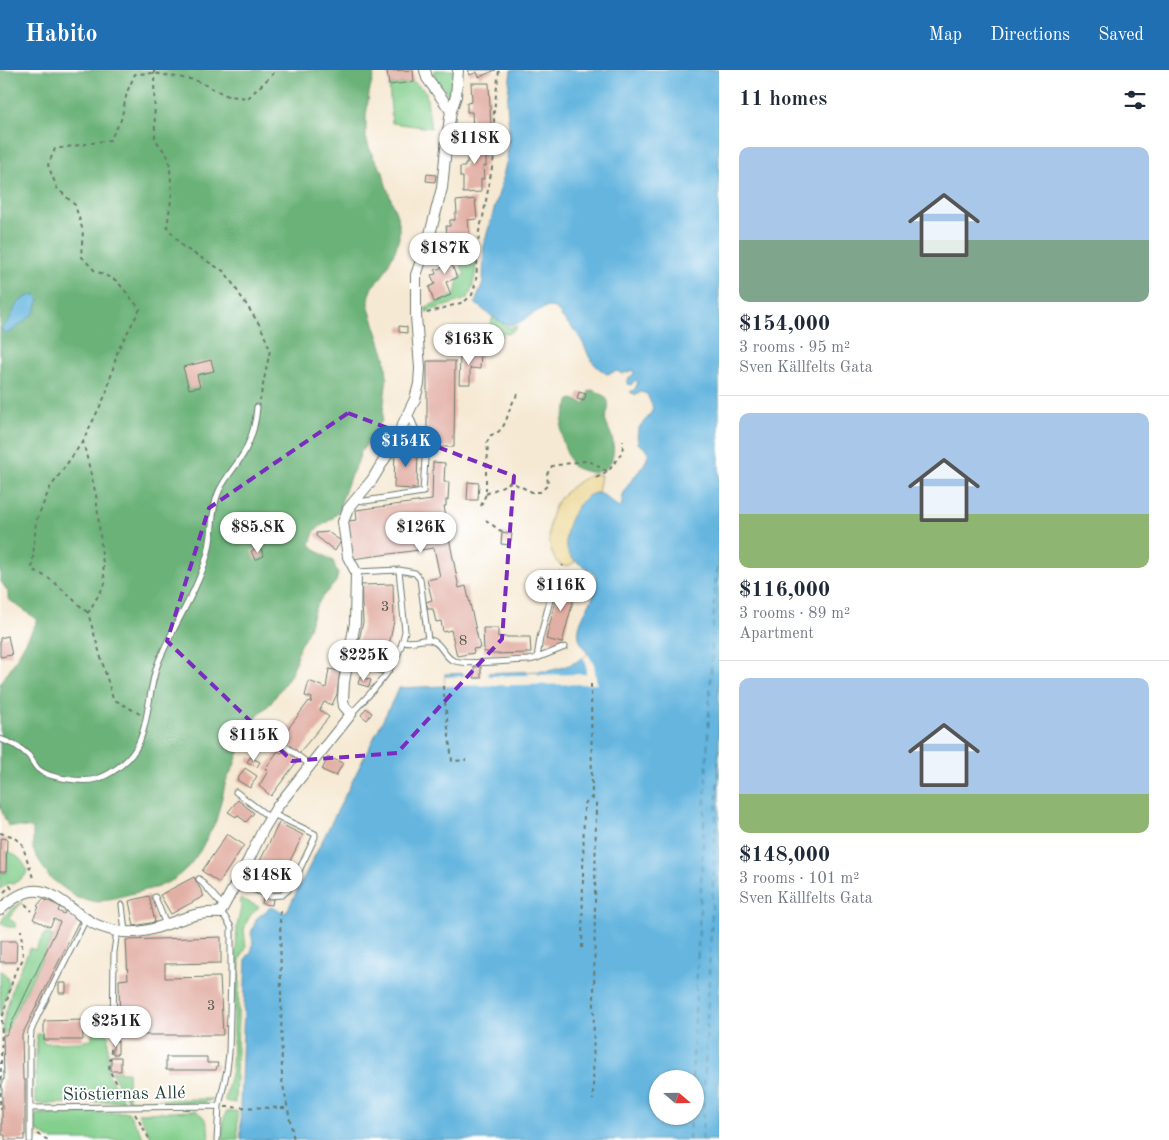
<!DOCTYPE html>
<meta charset="utf-8">
<style>
:root{--surface:#fff;--page:#f6f6f7;--text:#1f2937;--muted:#747a83;--line:#e0e1e3;--accent:#1f6fb2}
body{margin:0;font-family:"Old Standard TT",serif;background:var(--page);color:var(--text);height:100vh;display:flex;flex-direction:column;font-size:19px;white-space:nowrap}
*{box-sizing:border-box;margin:0}
p{font-size:16px;color:var(--muted)}
.icon{flex:none;width:28px;height:28px;fill:none;stroke:currentColor;stroke-width:2;stroke-linecap:round;stroke-linejoin:round}
.map{position:relative;flex:1;overflow:hidden}
.panel{display:flex;flex-direction:column;background:var(--surface);width:450px}
.panel>*{flex:none}
.needle{width:32px;rotate:110deg}
.controls{position:absolute;left:649px;top:1000px;display:grid;gap:10px}
.controls a{display:grid;place-items:center;width:55px;height:55px;border-radius:50%;background:var(--surface);box-shadow:0 1px 4px #0004;font-size:25px}
.price{position:absolute;translate:-50% -42px;padding:0 11px;border-radius:18px;background:#fff;color:#222;font-size:16px;line-height:32px;filter:drop-shadow(0 1px 2px #0008)}
.price::after{content:'';position:absolute;left:50%;top:30px;width:15px;height:11px;margin-left:-8px;background:inherit;clip-path:polygon(0 0,100% 0,50% 100%)}
.price.current{background:var(--accent);color:#fff}
ul{padding:0;list-style:none}
li{display:grid;align-content:center;gap:10px;height:265px;padding:0 20px}
li+li{border-top:1px solid var(--line)}
li span{display:grid;place-items:center;height:155px;border-radius:10px;color:#555}
li>.icon{margin-inline-start:auto}
span .icon{width:90px;height:90px;fill:#fffc;stroke-width:1}
li b{font-size:21px}
h2{display:flex;justify-content:space-between;align-items:center;height:60px;padding:0 20px;font-size:21px}
header{display:flex;align-items:center;gap:30px;box-sizing:border-box;height:70px;padding:0 25px;background:var(--accent);color:#fff}
header strong{font-size:24px}
nav{display:flex;gap:28px;margin-inline-start:auto;font-size:18px}
main{display:flex;flex:1;min-height:0}
.map>svg:first-child{display:block}
</style>
<header>
<strong>Habito</strong>
<nav><a>Map</a><a>Directions</a><a>Saved</a></nav>
</header>
<main>
<div class="map">
<svg width="719" height="1070" viewBox="0 0 719 1070">
<rect width="100%" height="100%" fill="#fff"/>
<filter id="ink" filterUnits="userSpaceOnUse"><feTurbulence type="fractalNoise" baseFrequency=".02" numOctaves="2"/><feDisplacementMap in="SourceGraphic" scale="10" xChannelSelector="R" yChannelSelector="G"/><feConvolveMatrix kernelMatrix="1 2 1 2 8 2 1 2 1" color-interpolation-filters="sRGB"/></filter>
<filter id="wash" filterUnits="userSpaceOnUse"><feTurbulence type="fractalNoise" baseFrequency=".0096" numOctaves="4" result="noise"/><feDisplacementMap in="SourceGraphic" scale="20" xChannelSelector="R" yChannelSelector="G"/><feGaussianBlur stdDeviation="1.12" result="paint"/><feColorMatrix in="noise" values="0 0 0 0 0 0 0 0 0 0 0 0 0 0 0 0 0 1.4 0 .05"/><feComposite in="paint" operator="in"/></filter>
<g filter="url(#wash)">
<rect width="100%" height="100%" fill="#f6e9d3"/>
<!-- green -->
<path fill="#83cf8d" stroke="#518660" d="M434 0H455L452 28C444 21 434 11 434 0Z
M414 12 426 22 431 58 392 53 389 15Z
M475 171C478 186 476 217 467 229L426 242V237L455 225 458 209 465 204 460 194 468 189 461 173Z
M493 247 510 258 517 256 516 259 508 264 502 262 503 266 493 268 492 273 487 274V262L491 261 489 258Z
M7 781C18 786 23 790 27 801L25 806 13 814 8 813 0 819V803H7Z
M240 828 259 837 250 846 246 853 244 860 246 878 240 889 235 1033 225 1031V1028L232 1000 237 856 241 838Z
M22 832 9 848 16 854V857H8L0 853 9 841Z
M45 863 53 866 5 964H3V952L14 913 30 878 35 880Z
M0 900 7 906 9 914 0 947Z
M92 961H102L108 965V1005L124 1031 41 1034 37 1033 35 1029 37 964H42L43 973 84 972V970H92Z
M111 1002H128L129 1030 213 1029 204 1033H130Z
M195 1041C208 1047 209 1057 209 1070H153L138 1043Z
M237 1041 238 1070H223V1051L226 1042Z
M128 1042 145 1070H52L35 1060 34 1048 37 1044Z"/>
<!-- forest -->
<path fill="#6ab278" stroke="#447856" d="M0 0H375L369 23 366 47V69L373 87 383 102 385 112 399 152V168L395 181 383 205 372 217 369 225V238L385 287 387 306 382 351 361 382 357 394 350 407 338 441 333 448 315 460 310 474 317 481 333 491 338 504 336 512 322 527 314 540 309 559 299 577 296 591 291 604 271 633 258 645 241 676 234 696 226 711 216 751 200 781 189 796 175 809 158 817 98 832 77 828 49 807 33 780V758L8 756 0 737V614L14 593 38 550 8 529V522L0 510Z
M592 320C609 326 612 332 605 349 607 357 612 364 613 372 617 402 596 409 572 396 560 365 556 362 570 330L573 329 585 334 589 321Z"/>
<!-- sand -->
<path fill="#eeda9e" stroke="#868c69" d="M593 404 601 405 598 423H594L568 482 575 492C554 508 548 473 549 459 550 446 555 433 564 424 572 415 583 409 593 404Z"/>
<!-- water -->
<path fill="#65b5df" stroke="#42798a" fill-rule="evenodd" d="M511 0H719V1070H241L240 1037 246 888C254 880 254 874 251 863L257 848 271 837 286 843 399 618 445 616V604L548 601C562 598 578 593 588 584 585 579 580 573 579 567 575 548 600 527 596 509 595 500 583 497 577 492 559 482 566 455 575 441 581 430 592 418 605 426 610 430 614 435 620 437L622 434C620 413 651 397 648 380L638 373C634 352 648 354 653 338L647 324 641 322 636 325 630 322 635 319 638 312 635 310 631 315 627 314V309L634 304 633 300 622 304 617 301 607 304C585 290 591 284 578 265 574 258 567 254 563 248 560 245 559 241 556 239 543 230 523 255 511 255 499 254 484 240 475 233L483 213 484 174 500 119 507 89 509 60 507 33ZM658 1009H695V1046H658Z
M36 224 39 229 34 243 11 262 5 264 1 258C18 248 7 231 36 224Z"/>
<!-- pier -->
<path fill="#f6e9d3" d="M588 584 594 594 597 614 445 616V607L464 606V603L488 602 489 606 528 605 529 602H537L538 605 586 604V592L583 588Z"/>
<g fill="none" stroke-linecap="round" stroke-linejoin="round">
<!-- ferry -->
<path stroke="#346167" stroke-width="1" stroke-dasharray="6 5" stroke-linecap="butt" d="M692 1009 715 515 719 487
M689 1070 690 1046
M702 1070 719 674"/>
</g>
<g id="blocks">
<!-- building -->
<path fill="#e2afa4" d="M413 0 414 12 389 15 387 1Z
M468 0H496L479 7 477 2 470 5Z
M471 13H489L491 61 473 62 472 42H467V33L472 32Z
M469 67H487L488 82H486V96H483L484 109H481V122L463 123V107H460V97H465V94H467Z
M427 104 436 105 435 112 426 111Z
M475 129 477 149 468 150 470 169 453 171 452 165 447 166 446 156H450V150H455V143H457L456 131Z
M458 177 463 191 452 195 457 208 446 212 451 225 434 232 429 217 435 214 431 205 436 204 435 200 446 196 441 183Z
M399 256 407 257V263L399 262Z
M470 280 481 281 480 299 470 298V314H459L460 288H470Z
M211 290 214 301 197 305 200 317 189 319 183 297Z
M427 291H455L454 377H427Z
M579 322 586 324 584 331 577 329Z
M395 377H418L417 419 394 418Z
M433 392 445 393 444 412H449L448 430H446V436H444L451 478 459 518 466 516 480 578 473 579 474 583 457 586 451 560 443 562 441 551 436 552 433 539H428L426 532 432 530 427 510 440 507 434 478 352 489 348 451 357 450 356 440 432 430Z
M468 412 479 413 478 430H467Z
M328 462 341 471 335 481 316 466V463Z
M502 462 512 464 510 475 501 474Z
M260 477 264 486 255 490 251 481Z
M561 511 577 516 562 573 546 569Z
M393 514 394 551 383 604 353 597 363 552 361 515Z
M483 558H498V567H530L531 583 492 584V582H484Z
M8 566 12 585 0 587V568Z
M474 597H481V608H474Z
M329 599 340 601 337 624 332 635 324 632 320 640 329 647 299 683 281 668 309 631 311 633 312 628 305 626 309 611 326 618Z
M360 607 371 610 369 617 358 614Z
M366 638 372 643 367 650 361 645Z
M258 660 273 668 268 678 252 670Z
M285 680 298 690 271 726 259 716 268 701 265 699 278 681 282 683Z
M250 687 260 692 257 697 247 692Z
M328 687 343 693 336 706 322 700Z
M245 698 257 706 250 718 237 710Z
M238 730 254 743 246 752 237 745 236 747 228 742Z
M279 753 303 765 277 817 253 805Z
M227 764 244 775 219 813 202 801Z
M0 768 7 769 6 802H0Z
M194 807 204 826 171 844 160 825Z
M149 826 155 852 134 856 129 831Z
M263 828 273 829 272 835 262 834Z
M43 829 60 836 58 841 64 844 66 840 79 851 22 965 23 1010H25V1065H24V1070H5V1065H2V1010H4L3 965H6L60 852 54 849 50 857 33 849 39 837 37 836Z
M221 867V893L165 894V908L220 907 223 965H120L119 910 128 909 126 870Z
M0 871H17L16 892H0Z
M59 913H66V923H59Z
M82 950 83 970H44V951Z
M113 971H118V984H113Z
M111 987H121V1001H111Z
M166 987H207V993H218L216 1000H166Z"/>
</g>
</g>
<g filter="url(#ink)">
<use href="#blocks" fill-opacity="0" stroke="#6a796c" stroke-width="1"/>
<g fill="none" stroke-linecap="round" stroke-linejoin="round">
<defs>
<path id="lane" d="M356 430 365 431 423 422 425 389 424 379 409 344
M399 500 415 503 420 509 428 569
M403 571C415 574 421 568 430 570 441 572 443 585 452 590 463 596 514 590 529 590L537 588 565 577
M537 588 540 568 553 519
M351 644C374 619 399 597 405 561L399 500 356 502
M0 669C11 673 21 677 29 686 32 690 34 695 38 699 48 708 83 713 96 709 109 706 128 692 135 680 149 657 148 622 157 596 171 558 196 525 207 486 214 464 210 439 220 419 227 405 238 394 245 381 252 367 256 352 257 337
M280 672 310 695
M236 722 270 748
M199 809 223 836
M237 811 268 826 282 825 288 820 296 807 315 767V764L273 744
M155 827 166 855
M122 835 125 862
M113 964 114 882 117 861
M31 1038 219 1036
M30 1070V974L31 961 36 949 86 849
M217 1070 219 1036 227 1000 229 983 231 903V857L225 847 220 843"/>
<path id="street" d="M425 0 427 8 451 41
M0 840C41 801 55 830 91 852 99 857 108 859 116 861 156 869 183 839 220 843L249 789 263 760 277 737 351 644 344 636 343 629 344 612 355 553 356 502 348 487 343 452 348 439 372 410 393 375 415 329 419 314 420 298 416 246V205L429 168 442 118 447 68 451 41 456 26 458 0"/>
</defs>
<!-- lane casing -->
<use href="#lane" stroke="#6a796c" stroke-width="7"/>
<!-- street casing -->
<use href="#street" stroke="#6a796c" stroke-width="12"/>
<!-- path -->
<path stroke="#6a796c" stroke-width="2" stroke-dasharray="4 4" stroke-linecap="butt" d="M154 0 155 69 169 88 172 123 167 157 183 177 225 202 261 257 270 280 260 330
M457 64H494
M427 243 464 232 472 225 476 212 479 161 483 147 494 87V41L499 0
M83 371 50 418 36 451 32 499 53 511 88 543
M596 408 608 402
M486 424 511 412 532 422H540L548 415 547 404 552 396 584 391 591 392 608 402C615 390 624 386 623 371
M481 436 486 424V400L488 384 487 372 491 365C507 361 506 345 513 332 514 329 517 325 520 322
M486 450 499 460 505 462
M556 511 563 495
M591 614 592 727 596 733 593 1030
M443 616 452 691 466 690
M140 644 113 629 88 543 105 514 96 425 83 371 106 324 118 280 140 239 117 211 94 200 81 186 83 161 75 135 57 118 48 95 55 79 110 70 121 50 127 22 135 4 153 3 195 10 228 26 248 28 277 0
M0 763 12 766 22 774 34 811
M4 822 10 816 12 819
M25 834 32 841
M280 841 282 1010 294 1070
M582 878 584 734 592 727
M112 971 109 1000 126 1029
M0 1034 2 949 14 905 23 889 21 860
M225 1037 288 1038
M0 1038H2
M135 1044 150 1070
M37 1064 48 1070"/>
<!-- lane -->
<use href="#lane" stroke="#fff" stroke-width="5"/>
<!-- street -->
<use href="#street" stroke="#fff" stroke-width="10"/>
</g>
</g>
<!-- marked area -->
<path fill="none" stroke="#7b2cbf" stroke-width="4" stroke-dasharray="10 6" stroke-linejoin="round" d="M348 343 514 406 502 569 397 683 292 691 167 571 209 438Z"/>
<g text-anchor="middle" dominant-baseline="central" stroke-width="4" stroke-linejoin="round" paint-order="stroke">
<!-- number labels -->
<g font-size="15" fill="#505a50">
<text x="385" y="537">3</text>
<text x="463" y="571">8</text>
<text x="211" y="936">3</text>
</g>
<!-- street labels -->
<g font-size="18" fill="#1f3d34" stroke="#fff">
<text transform="translate(124 1024) rotate(-1)">Siöstiernas Allé</text>
</g>
</g>
</svg>
<div class="controls">
<a><svg class="needle" viewBox="-14 -14 28 28"><path d="M0-13l5 13h-10z" fill="#e53935"/><path d="M0 13l5-13h-10z" fill="#747a83"/></svg></a>
</div>
<b class="price" style="left:475px;top:95px">$118K</b>
<b class="price" style="left:445px;top:205px">$187K</b>
<b class="price" style="left:469px;top:296px">$163K</b>
<b class="price current" style="left:406px;top:398px">$154K</b>
<b class="price" style="left:258px;top:484px">$85.8K</b>
<b class="price" style="left:421px;top:484px">$126K</b>
<b class="price" style="left:561px;top:542px">$116K</b>
<b class="price" style="left:364px;top:612px">$225K</b>
<b class="price" style="left:254px;top:692px">$115K</b>
<b class="price" style="left:267px;top:832px">$148K</b>
<b class="price" style="left:116px;top:978px">$251K</b>
</div>
<section class="panel">
<h2>11 homes<svg class="icon" aria-label="filters" viewBox="0 0 24 24"><path d="M4 7h16M4 17h16"/><circle cx="9" cy="7" r="2"/><circle cx="15" cy="17" r="2"/></svg></h2>
<ul>
<li><span style="background:linear-gradient(#a9c7e8 60%,#7fa58c 0)"><svg class="icon" aria-label="home" viewBox="0 0 24 24"><path d="M3 11l9-7 9 7M6 9v11h12V9"/></svg></span><div><b>$154,000</b><p>3 rooms · 95 m²</p><p>Sven Källfelts Gata</p></div></li>
<li><span style="background:linear-gradient(#a9c7e8 65%,#8fb573 0)"><svg class="icon" aria-label="home" viewBox="0 0 24 24"><path d="M3 11l9-7 9 7M6 9v11h12V9"/></svg></span><div><b>$116,000</b><p>3 rooms · 89 m²</p><p>Apartment</p></div></li>
<li><span style="background:linear-gradient(#a9c7e8 75%,#8fb573 0)"><svg class="icon" aria-label="home" viewBox="0 0 24 24"><path d="M3 11l9-7 9 7M6 9v11h12V9"/></svg></span><div><b>$148,000</b><p>3 rooms · 101 m²</p><p>Sven Källfelts Gata</p></div></li>
</ul>
</section>
</main>
